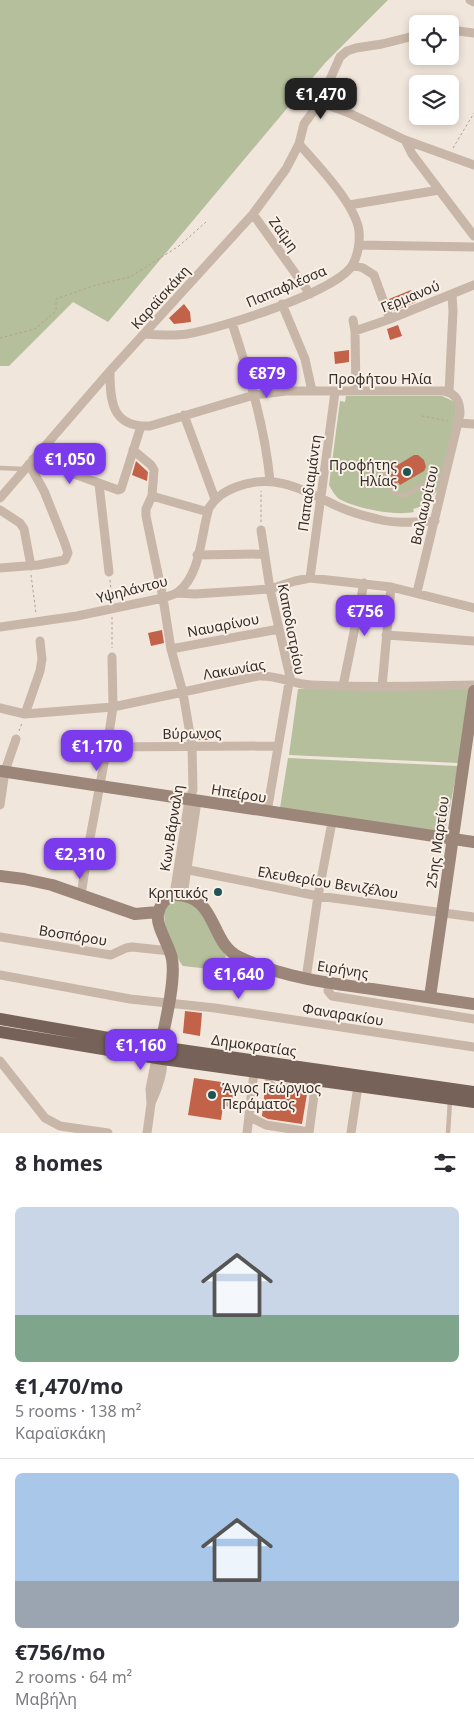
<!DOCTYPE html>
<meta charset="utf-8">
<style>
:root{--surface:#fff;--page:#f2f2f3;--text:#2b2b33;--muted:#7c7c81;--line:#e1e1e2;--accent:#7c3aed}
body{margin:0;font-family:"Noto Sans",sans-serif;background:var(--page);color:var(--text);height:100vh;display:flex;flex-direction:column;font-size:19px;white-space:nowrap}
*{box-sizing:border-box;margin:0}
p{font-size:16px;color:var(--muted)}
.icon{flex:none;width:28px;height:28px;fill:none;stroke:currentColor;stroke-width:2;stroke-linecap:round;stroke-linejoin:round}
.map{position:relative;height:1133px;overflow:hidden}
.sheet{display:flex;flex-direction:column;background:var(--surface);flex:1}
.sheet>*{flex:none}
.fabs{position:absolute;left:409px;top:15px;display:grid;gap:10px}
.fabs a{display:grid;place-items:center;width:50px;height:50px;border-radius:8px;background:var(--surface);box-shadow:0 2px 8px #0003;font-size:25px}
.price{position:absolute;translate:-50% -42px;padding:0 11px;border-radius:10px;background:var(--accent);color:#fff;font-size:16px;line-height:32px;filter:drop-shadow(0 1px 2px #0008)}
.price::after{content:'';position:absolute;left:50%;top:30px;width:15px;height:11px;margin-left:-8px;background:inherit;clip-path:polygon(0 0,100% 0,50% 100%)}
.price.active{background:#222;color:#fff}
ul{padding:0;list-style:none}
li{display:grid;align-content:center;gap:10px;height:265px;padding:0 15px}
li+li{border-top:1px solid var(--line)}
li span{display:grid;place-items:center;height:155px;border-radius:8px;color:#555}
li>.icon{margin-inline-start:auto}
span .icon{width:90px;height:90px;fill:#fffc;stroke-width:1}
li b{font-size:21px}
h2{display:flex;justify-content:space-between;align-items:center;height:60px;padding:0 15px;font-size:21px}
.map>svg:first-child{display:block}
</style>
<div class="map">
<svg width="474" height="1133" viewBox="0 0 474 1133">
<rect width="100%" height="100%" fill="#f1e6db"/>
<!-- green -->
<path fill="#b5bf9c" d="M0 0H388L325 63 108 322 73 302 9 366H0Z
M346 396H442L455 402 456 413 438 490 423 506 413 509 414 512C395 516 359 509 341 500 336 498 332 490 329 485L340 401 345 402Z
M298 689H472L458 763 289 755Z
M288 758 458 766 445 832 280 808Z
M184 899 199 910 226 956 220 970 183 966C175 957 156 912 168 903 172 901 179 900 184 899Z"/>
<!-- building -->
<path fill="#c16249" d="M411 290 416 302 394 311 389 299Z
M184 304 190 312 191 322 174 324 169 318Z
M398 325 402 336 390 340 387 329Z
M349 350V362L335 364 334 352Z
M414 455H418L424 460 426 467 424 471 400 485 398 482 395 484 390 475 393 473 391 469Z
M136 461 148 472 147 481 132 475Z
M162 630 164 643 151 646 148 633Z
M196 731H210V740H197Z
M185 1011 202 1013 200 1036 183 1033Z
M194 1078 235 1084 231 1107 223 1106 221 1120 188 1115Z
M265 1088 307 1094 302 1124 268 1119 262 1116Z"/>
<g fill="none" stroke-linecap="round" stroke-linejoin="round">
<!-- path -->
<path stroke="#b4a092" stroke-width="1" stroke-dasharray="2.5 2.5" stroke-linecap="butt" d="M453 148 474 113
M0 338 35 329 56 311V299L96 285 130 277 179 246 206 222
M422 416 448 421
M261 522V491
M31 575 36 613
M110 580 112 601
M112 617V648
M19 731 22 723"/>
<!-- lane -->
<path stroke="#c8b6a8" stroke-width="4.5" d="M378 467 394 491 399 495H406L435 478H444
M0 468 24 469
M264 1074C270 1089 287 1088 299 1081
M448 1133 450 1100"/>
<!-- street -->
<path stroke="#c8b6a8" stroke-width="9" d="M470 0 474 2
M450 30 474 33
M320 102 349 113 405 140 474 165
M405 140 412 154 474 236
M349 205 439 190
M253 214 310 294
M359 245 474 247
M353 265 363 268 374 275 390 319
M282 304 305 359 312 391
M353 320 355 331 356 391
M232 323C249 375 265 427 270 481
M355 331 390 319 474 285
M145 334C159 335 173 336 187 334 218 329 340 291 353 264 358 255 360 241 359 231 356 205 317 164 299 144
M110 371C110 400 111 428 150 426L254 395 286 391H444C457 394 460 402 460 414L417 592
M449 392 453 311 452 294
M184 415 215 499
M459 423 474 424
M133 450 151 465 154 470 152 496 146 509V516L163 598 171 649 183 693 192 746 193 790 189 800 174 895
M33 459 118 490 121 489 141 426
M99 484 109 572
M152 496 208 512
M0 498 110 371 253 214 286 169 299 144 304 124 320 102 340 57 347 51 356 48 382 44 418 35
M0 510 20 523 24 529 31 566
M261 530 270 589 290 677 267 812
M197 555 264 554
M0 568 38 565 65 560 68 553 64 541 44 491 29 464
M310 578 335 392
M176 593 195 594 270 589 295 581 310 578 391 587 474 608
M0 627 77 616 163 598C168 596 174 595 178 592 201 575 201 533 209 508 216 497 224 492 236 487 274 472 304 490 337 506 350 512 364 516 377 519 396 524 415 522 435 521
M386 635 474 641
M171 649 279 629
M343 686 364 583
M382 687 391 587
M0 708 25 714 113 707 258 676C279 675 292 684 311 685 365 688 420 686 474 685
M25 714 40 671 42 659 40 641
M107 747 277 746
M0 805 5 771 16 739
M179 868 318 896 474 917
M81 895 90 838 107 747 113 707 112 657
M183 895 197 801
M0 937 111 955 126 948 132 947 170 951
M0 975 130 999 215 1008 474 1047
M306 979 318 896 332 822
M329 983 328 991 332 996 474 1019
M0 1061 45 1118 60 1126 108 1133
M152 1101C158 1088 165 1068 162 1054
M250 1117 266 1125 309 1132
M147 1133 151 1104 150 1089 157 1054
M247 1133 254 1072
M309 1133 316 1080
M351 1133 358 1086"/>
<!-- secondary -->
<path stroke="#9c8579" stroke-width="12" d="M0 771 474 842
M0 876 24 879 52 885 135 914 158 912
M430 997 474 691
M160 1047C165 1025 176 980 172 959 170 946 156 927 158 915 159 905 166 898 174 895 218 894 209 943 239 957 281 977 327 983 372 989 406 994 440 999 474 1004"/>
<!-- primary -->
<path stroke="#776259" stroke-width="12" d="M0 1019 160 1047 474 1092
M0 1032 163 1059 474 1102"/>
</g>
<!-- markers -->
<g fill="#1f5455" stroke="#f9f0e7" stroke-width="2">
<circle cx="407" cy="472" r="5"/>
<circle cx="218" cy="892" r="5"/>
<circle cx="212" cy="1095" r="5"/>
</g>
<g text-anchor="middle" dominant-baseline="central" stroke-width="4" stroke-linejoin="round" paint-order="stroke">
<!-- street labels -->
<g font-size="14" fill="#352c28" stroke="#f9f0e7">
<text transform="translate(284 234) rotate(54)">Ζαΐμη</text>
<text transform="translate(286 286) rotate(-23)">Παπαφλέσσα</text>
<text transform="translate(410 296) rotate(-22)">Γερμανού</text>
<text transform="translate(160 297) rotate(-48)">Καραϊσκάκη</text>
<text x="380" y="378">Προφήτου Ηλία</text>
<text transform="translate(309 483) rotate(-82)">Παπαδιαμάντη</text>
<text transform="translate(424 505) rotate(-77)">Βαλαωρίτου</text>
<text transform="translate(132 589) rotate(-14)">Υψηλάντου</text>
<text transform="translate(223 625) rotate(-11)">Ναυαρίνου</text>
<text transform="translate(292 629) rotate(79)">Καποδιστρίου</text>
<text transform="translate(234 669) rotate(-10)">Λακωνίας</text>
<text transform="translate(192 733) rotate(-1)">Βύρωνος</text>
<text transform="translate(239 793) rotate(9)">Ηπείρου</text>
<text transform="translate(171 828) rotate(-81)">Κων.Βάρναλη</text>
<text transform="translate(437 842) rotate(-82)">25ης Μαρτίου</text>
<text transform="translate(328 882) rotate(9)">Ελευθερίου Βενιζέλου</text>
<text transform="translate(73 935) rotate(9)">Βοσπόρου</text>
<text transform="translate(343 969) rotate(9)">Ειρήνης</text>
<text transform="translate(343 1014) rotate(9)">Φαναρακίου</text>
<text transform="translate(254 1045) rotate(8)">Δημοκρατίας</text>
</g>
<!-- poi labels -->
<g font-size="14" fill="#352c28" stroke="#f9f0e7" text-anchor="end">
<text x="397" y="464">Προφήτης<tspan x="397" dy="16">Ηλίας</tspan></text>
<text x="208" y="892">Κρητικός</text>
<text x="222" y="1087" text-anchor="start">Άγιος Γεώργιος<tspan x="222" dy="16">Περάματος</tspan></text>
</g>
</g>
</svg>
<div class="fabs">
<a><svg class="icon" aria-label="locate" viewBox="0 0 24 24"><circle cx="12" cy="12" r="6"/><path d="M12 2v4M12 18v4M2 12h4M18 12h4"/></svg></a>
<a><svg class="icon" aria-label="layers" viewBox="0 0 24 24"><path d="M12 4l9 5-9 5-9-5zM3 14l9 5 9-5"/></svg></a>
</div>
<b class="price active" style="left:321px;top:120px">€1,470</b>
<b class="price" style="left:267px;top:399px">€879</b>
<b class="price" style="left:70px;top:485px">€1,050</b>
<b class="price" style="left:365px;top:637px">€756</b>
<b class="price" style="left:97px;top:772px">€1,170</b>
<b class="price" style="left:80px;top:880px">€2,310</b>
<b class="price" style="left:239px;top:1000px">€1,640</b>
<b class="price" style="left:141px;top:1071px">€1,160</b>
</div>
<section class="sheet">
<h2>8 homes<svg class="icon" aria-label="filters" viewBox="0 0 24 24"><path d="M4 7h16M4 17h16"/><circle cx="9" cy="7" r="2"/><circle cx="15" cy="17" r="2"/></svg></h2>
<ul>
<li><span style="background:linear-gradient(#c9d6e8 70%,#7fa58c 0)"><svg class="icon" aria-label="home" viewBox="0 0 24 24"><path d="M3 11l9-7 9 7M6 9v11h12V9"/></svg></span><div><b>€1,470/mo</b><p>5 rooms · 138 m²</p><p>Καραϊσκάκη</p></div></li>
<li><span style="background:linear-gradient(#a9c7e8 70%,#9aa5b1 0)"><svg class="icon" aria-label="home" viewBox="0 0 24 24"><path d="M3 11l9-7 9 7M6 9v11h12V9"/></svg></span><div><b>€756/mo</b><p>2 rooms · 64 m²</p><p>Μαβήλη</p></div></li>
</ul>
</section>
